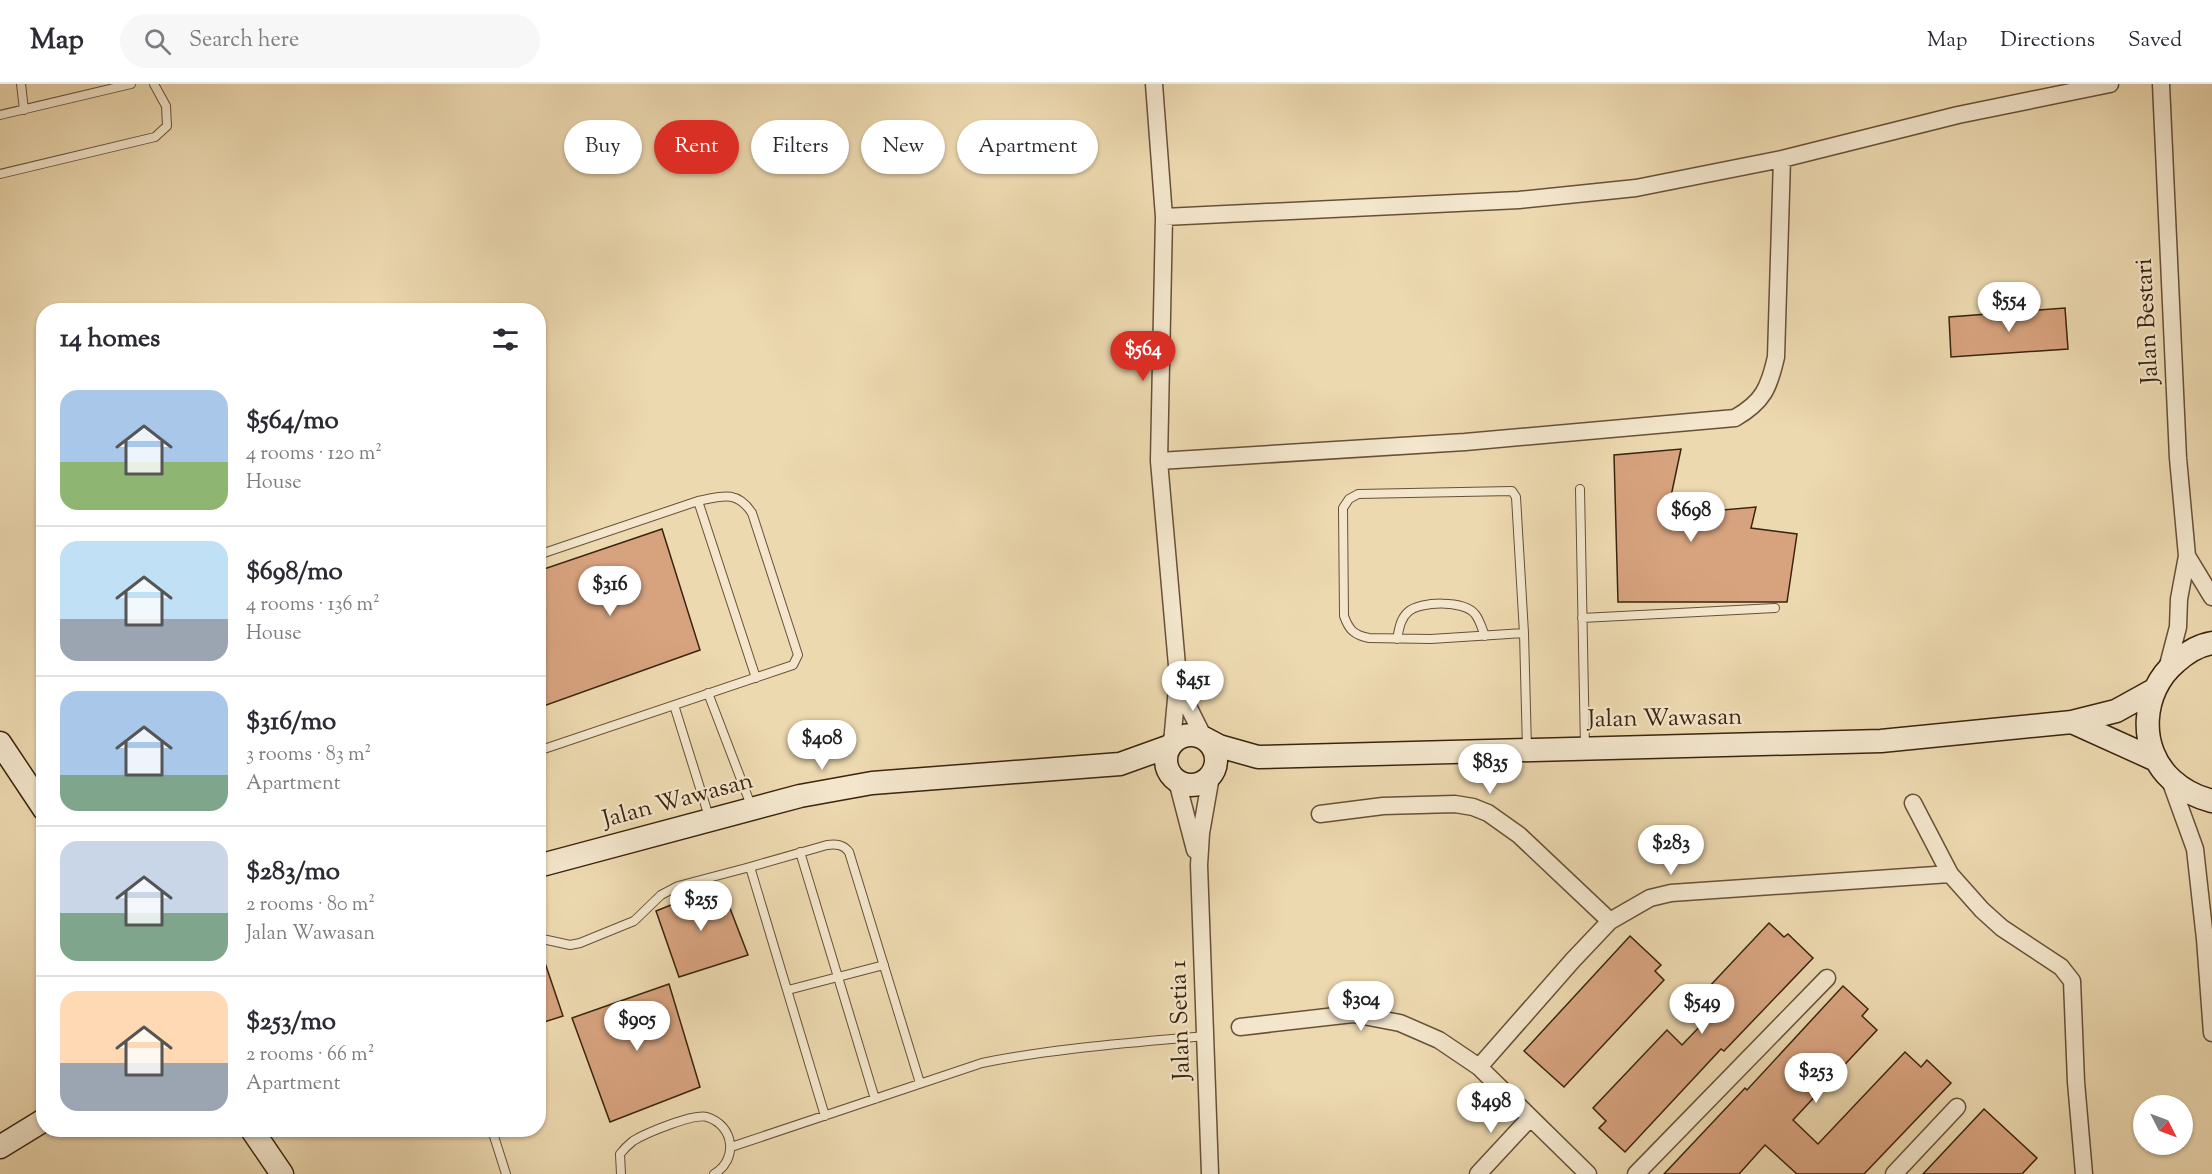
<!DOCTYPE html>
<meta charset="utf-8">
<style>
:root{--surface:#fff;--page:#f7f7f7;--text:#2b2b33;--muted:#7c7c81;--line:#e1e1e2;--accent:#d93025}
body{margin:0;font-family:"Sorts Mill Goudy",serif;background:var(--page);color:var(--text);height:100vh;display:flex;flex-direction:column;font-size:22px;white-space:nowrap}
*{box-sizing:border-box;margin:0}
p{font-size:20px;color:var(--muted)}
.icon{flex:none;width:33px;height:33px;fill:none;stroke:currentColor;stroke-width:2;stroke-linecap:round;stroke-linejoin:round}
.map{position:relative;flex:1;overflow:hidden}
.drawer{position:absolute;left:36px;top:219px;width:510px;height:834px;display:flex;flex-direction:column;background:var(--surface);border-radius:24px;box-shadow:0 2px 4px #0004}
.drawer>*{flex:none}
.top-card{position:absolute;left:564px;top:36px;width:570px;height:54px;display:flex;gap:12px}
.needle{width:39px;rotate:132deg}
.fabs{position:absolute;left:2133px;top:1011px;display:grid;gap:12px}
.fabs a{display:grid;place-items:center;width:60px;height:60px;border-radius:50%;background:var(--surface);box-shadow:0 2px 4px #0004;font-size:30px}
.price{position:absolute;translate:-50% -51px;padding:0 14px;border-radius:21px;background:#fff;color:#222;font-size:20px;line-height:39px;filter:drop-shadow(0 2px 3px #0008)}
.price::after{content:'';position:absolute;left:50%;top:36px;width:18px;height:14px;margin-left:-9px;background:inherit;clip-path:polygon(0 0,100% 0,50% 100%)}
.price.selected{background:var(--accent);color:#fff}
ul{padding:0;list-style:none}
li{display:flex;align-items:center;gap:18px;height:150px;padding:0 24px}
li+li{border-top:2px solid var(--line)}
li span{display:grid;place-items:center;flex:none;width:168px;height:120px;border-radius:18px;color:#555}
li>.icon{margin-inline-start:auto}
span .icon{width:72px;height:72px;fill:#fffc;stroke-width:1}
li b{font-size:26px}
h2{display:flex;justify-content:space-between;align-items:center;height:72px;padding:0 24px;font-size:26px}
.pill{padding:0 21px;border-radius:27px;background:var(--surface);box-shadow:0 2px 4px #0004;font-size:21px;line-height:54px}
.pill.selected{background:var(--accent);color:#fff}
header{display:flex;align-items:center;gap:36px;box-sizing:border-box;height:84px;padding:0 30px;background:var(--surface);border-bottom:2px solid var(--line)}
header strong{font-size:28px}
nav{display:flex;gap:33px;margin-inline-start:auto;font-size:21px}
.search{width:420px;height:54px;background:var(--page);display:flex;align-items:center;gap:15px;box-sizing:border-box;padding:0 21px;border-radius:33px;color:var(--muted);font-size:22px}
.map>svg:first-child{display:block}
</style>
<header>
<strong>Map</strong>
<div class="search"><svg class="icon" aria-label="search" viewBox="0 0 24 24"><circle cx="10" cy="10" r="6"/><path d="M15 15l6 6"/></svg>Search here</div>
<nav><a>Map</a><a>Directions</a><a>Saved</a></nav>
</header>
<div class="map">
<svg width="2212" height="1090" viewBox="0 0 2212 1090">
<rect width="100%" height="100%" fill="#edd9b0"/>
<filter id="stains"><feTurbulence type="fractalNoise" baseFrequency=".00333" numOctaves="4"/><feColorMatrix values="0 0 0 0 .2 0 0 0 0 .09 0 0 0 0 .02 0 0 0 .5 -.17"/></filter>
<radialGradient id="worn" r=".72"><stop offset=".6" stop-color="#630" stop-opacity="0"/><stop offset="1" stop-color="#630" stop-opacity=".3"/></radialGradient>
<!-- building -->
<path fill="#d7a37f" stroke="#3a240d" stroke-width="1.5" d="M2065 224 2068 265 1951 273 1949 233Z
M1681 365 1667 431 1756 423 1751 444 1797 450 1787 518H1618L1614 371Z
M662 445 700 566 538 624V487Z
M721 801 748 871 679 893 656 827Z
M1769 839 1784 853 1788 850 1813 874 1724 967 1721 965 1625 1068 1599 1044 1606 1037 1593 1024 1667 946 1682 961 1706 936 1691 922Z
M1630 852 1661 881 1655 887 1664 896 1564 1003 1524 967Z
M538 867H541L563 932 538 940Z
M669 900 700 1003 610 1038 572 934Z
M1843 902 1868 925 1862 932 1877 946 1793 1036 1818 1060 1905 968 1921 983 1927 976 1951 999 1864 1090H1797L1765 1061 1739 1090H1664L1745 1004 1747 1006Z
M1984 1025 2037 1074 2022 1090H1923Z"/>
<g fill="none" stroke-linecap="round" stroke-linejoin="round">
<defs>
<path id="lane" d="M21 0 24 26
M0 31 131 0
M0 90 155 53 167 42 166 22 154 0
M1580 405 1585 664
M698 417 756 594
M538 471 698 417C722 412 737 406 752 429L798 571 793 581 538 667
M1582 534 1775 524
M1524 549 1431 555 1369 554C1354 551 1349 546 1344 532L1343 424 1349 415 1358 410 1512 407 1516 413 1524 549 1527 665
M1397 555C1399 546 1400 535 1408 528 1420 517 1464 516 1475 530 1480 536 1482 545 1485 552
M708 609 752 724
M674 621 710 736
M800 768 875 1015
M538 854 570 861 580 859 634 837 661 811 678 802 750 783
M788 906 884 881
M825 1032 750 783 827 761C836 760 843 760 849 768L920 999
M492 1046 506 1090
M731 1063 982 979C1055 964 1131 959 1205 952
M621 1090 620 1070C624 1065 628 1061 633 1057 646 1049 694 1029 707 1033 735 1042 738 1076 714 1090"/>
<path id="street" d="M1154 0 1164 133 1159 377 1178 593 1172 659
M2161 0 2178 374 2187 472 2179 515 2178 543 2167 585
M1164 133 1519 116 1636 104 1782 75 1958 31 2110 0
M1159 377 1465 358 1735 334C1763 318 1769 304 1776 273L1782 75
M2187 472 2212 513
M1181 603 1185 616 1204 654
M2170 696 2195 765 2205 855 2212 949
M1177 697 1195 766
M1913 719 1950 790 1982 826 2002 844 2061 883 2072 897 2076 998 2084 1090
M1320 730 1383 722 1455 720 1473 723 1488 729 1519 751 1610 837
M1240 943 1353 930 1400 939 1439 956 1479 983 1588 1090
M1479 983 1573 876 1610 837 1650 814 1671 809 1950 790
M1210 1090 1199 781 1201 749 1211 692
M1478 1090 1530 1034
M1636 1090 1827 894
M1894 1090 1957 1023"/>
<path id="secondary" d="M2212 559C2199 561 2186 569 2176 578 2141 607 2137 665 2172 696 2184 707 2196 713 2212 717
M2072 638 2156 676
M1166 676a25 25 0 1 1 50 0a25 25 0 1 1-50 0Z
M1204 654 1219 662 1258 673 1881 657 2072 638 2116 627 2154 606
M0 659 44 725
M538 782 800 712 872 699 1120 680 1170 662
M252 1046 282 1090
M0 1063 44 1036"/>
</defs>
<!-- lane casing -->
<use href="#lane" stroke="#675136" stroke-width="10"/>
<!-- street casing -->
<use href="#street" stroke="#675136" stroke-width="19"/>
<!-- secondary casing -->
<use href="#secondary" stroke="#3a240d" stroke-width="25"/>
<!-- lane -->
<use href="#lane" stroke="#f3e6cc" stroke-width="8"/>
<!-- street -->
<use href="#street" stroke="#f3e6cc" stroke-width="16"/>
<!-- secondary -->
<use href="#secondary" stroke="#f3e6cc" stroke-width="22"/>
</g>
<g text-anchor="middle" dominant-baseline="central" stroke-width="4.5" stroke-linejoin="round" paint-order="stroke">
<!-- street labels -->
<g font-size="24" fill="#3a240d" stroke="#f3e6cc">
<text transform="translate(2148 237) rotate(-93)">Jalan Bestari</text>
<text transform="translate(1665 635) rotate(-1)">Jalan Wawasan</text>
<text transform="translate(678 717) rotate(-15)">Jalan Wawasan</text>
<text transform="translate(1181 936) rotate(-92)">Jalan Setia 1</text>
</g>
</g>
<rect width="100%" height="100%" filter="url(#stains)"/>
<rect width="100%" height="100%" fill="url(#worn)"/>
</svg>
<div class="fabs">
<a><svg class="needle" viewBox="-14 -14 28 28"><path d="M0-13l5 13h-10z" fill="#e53935"/><path d="M0 13l5-13h-10z" fill="#7c7c81"/></svg></a>
</div>
<b class="price" style="left:2009px;top:249px">$554</b>
<b class="price selected" style="left:1143px;top:298px">$564</b>
<b class="price" style="left:1691px;top:459px">$698</b>
<b class="price" style="left:610px;top:533px">$316</b>
<b class="price" style="left:1193px;top:628px">$451</b>
<b class="price" style="left:822px;top:687px">$408</b>
<b class="price" style="left:1490px;top:711px">$835</b>
<b class="price" style="left:1671px;top:792px">$283</b>
<b class="price" style="left:701px;top:848px">$255</b>
<b class="price" style="left:1361px;top:948px">$304</b>
<b class="price" style="left:1702px;top:951px">$549</b>
<b class="price" style="left:637px;top:968px">$905</b>
<b class="price" style="left:1816px;top:1020px">$253</b>
<b class="price" style="left:1491px;top:1050px">$498</b>
<div class="top-card">
<a class="pill">Buy</a>
<a class="pill selected">Rent</a>
<a class="pill">Filters</a>
<a class="pill">New</a>
<a class="pill">Apartment</a>
</div>
<section class="drawer">
<h2>14 homes<svg class="icon" aria-label="filters" viewBox="0 0 24 24"><path d="M4 7h16M4 17h16"/><circle cx="9" cy="7" r="2"/><circle cx="15" cy="17" r="2"/></svg></h2>
<ul>
<li><span style="background:linear-gradient(#a9c7e8 60%,#8fb573 0)"><svg class="icon" aria-label="home" viewBox="0 0 24 24"><path d="M3 11l9-7 9 7M6 9v11h12V9"/></svg></span><div><b>$564/mo</b><p>4 rooms · 120 m²</p><p>House</p></div></li>
<li><span style="background:linear-gradient(#bfe0f5 65%,#9aa5b1 0)"><svg class="icon" aria-label="home" viewBox="0 0 24 24"><path d="M3 11l9-7 9 7M6 9v11h12V9"/></svg></span><div><b>$698/mo</b><p>4 rooms · 136 m²</p><p>House</p></div></li>
<li><span style="background:linear-gradient(#a9c7e8 70%,#7fa58c 0)"><svg class="icon" aria-label="home" viewBox="0 0 24 24"><path d="M3 11l9-7 9 7M6 9v11h12V9"/></svg></span><div><b>$316/mo</b><p>3 rooms · 83 m²</p><p>Apartment</p></div></li>
<li><span style="background:linear-gradient(#c9d6e8 60%,#7fa58c 0)"><svg class="icon" aria-label="home" viewBox="0 0 24 24"><path d="M3 11l9-7 9 7M6 9v11h12V9"/></svg></span><div><b>$283/mo</b><p>2 rooms · 80 m²</p><p>Jalan Wawasan</p></div></li>
<li><span style="background:linear-gradient(#ffd9b3 60%,#9aa5b1 0)"><svg class="icon" aria-label="home" viewBox="0 0 24 24"><path d="M3 11l9-7 9 7M6 9v11h12V9"/></svg></span><div><b>$253/mo</b><p>2 rooms · 66 m²</p><p>Apartment</p></div></li>
</ul>
</section>
</div>
